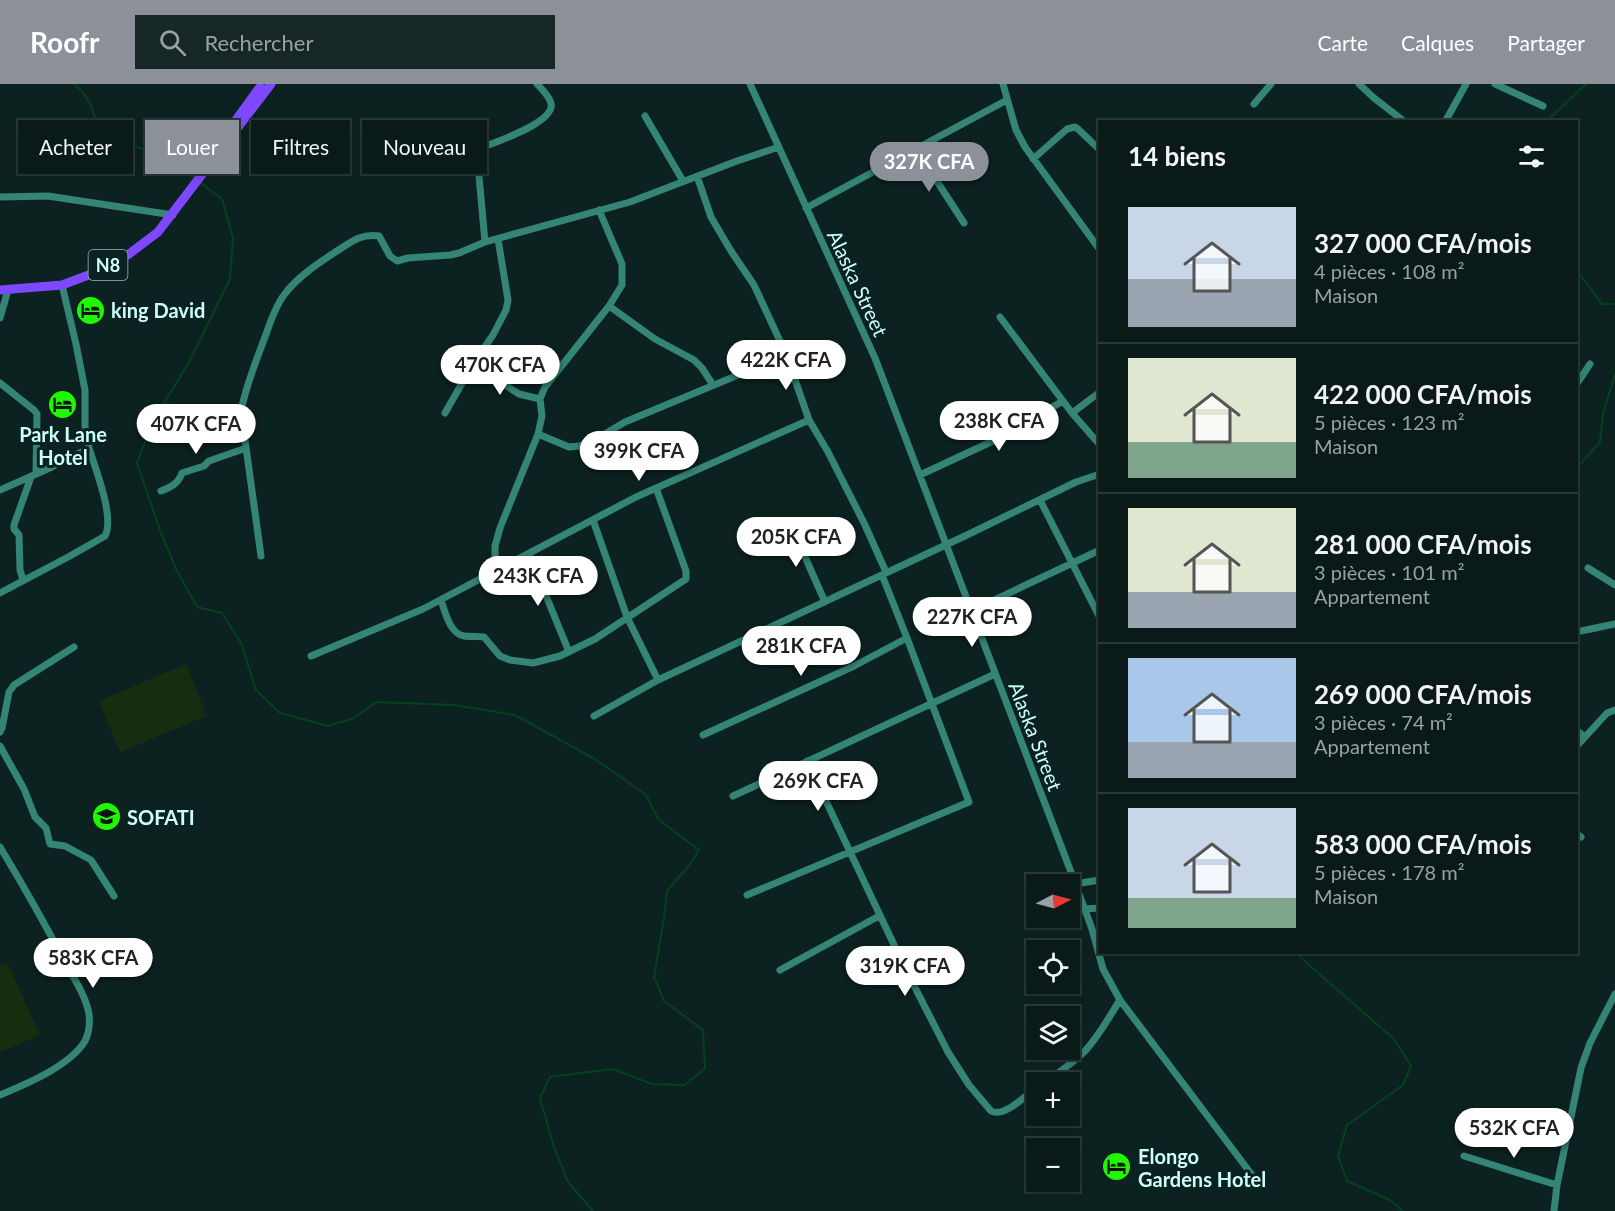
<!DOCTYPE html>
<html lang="fr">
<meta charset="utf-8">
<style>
:root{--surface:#091a19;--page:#172726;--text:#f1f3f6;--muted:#99a1a2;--line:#293838;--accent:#8c9099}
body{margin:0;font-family:Lato,sans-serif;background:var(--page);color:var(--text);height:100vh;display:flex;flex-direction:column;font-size:22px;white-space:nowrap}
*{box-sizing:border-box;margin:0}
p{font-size:20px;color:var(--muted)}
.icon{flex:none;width:33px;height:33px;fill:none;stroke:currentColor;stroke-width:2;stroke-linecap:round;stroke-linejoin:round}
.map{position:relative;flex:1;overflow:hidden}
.details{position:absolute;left:1098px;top:36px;width:480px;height:834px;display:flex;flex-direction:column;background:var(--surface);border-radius:0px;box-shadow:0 3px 9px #0003,0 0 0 2px var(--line)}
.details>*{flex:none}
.guide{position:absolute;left:18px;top:36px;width:570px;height:54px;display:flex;gap:12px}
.needle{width:39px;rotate:84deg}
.controls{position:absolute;left:1026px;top:790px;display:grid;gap:12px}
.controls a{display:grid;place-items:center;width:54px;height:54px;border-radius:0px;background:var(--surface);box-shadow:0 3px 9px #0003,0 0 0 2px var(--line);font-size:30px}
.price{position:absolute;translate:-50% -51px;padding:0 14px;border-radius:21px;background:#fff;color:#222;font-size:20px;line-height:39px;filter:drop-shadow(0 2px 3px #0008)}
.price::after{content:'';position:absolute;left:50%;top:36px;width:18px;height:14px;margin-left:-9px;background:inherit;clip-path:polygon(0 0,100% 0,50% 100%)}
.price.active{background:var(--accent);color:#fff}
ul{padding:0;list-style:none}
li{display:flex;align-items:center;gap:18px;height:150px;padding:0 30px}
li+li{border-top:2px solid var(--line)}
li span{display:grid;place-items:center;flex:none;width:168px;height:120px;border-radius:0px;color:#555}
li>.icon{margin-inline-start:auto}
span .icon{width:72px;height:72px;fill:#fffc;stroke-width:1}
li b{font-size:26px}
h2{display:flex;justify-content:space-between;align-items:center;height:72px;padding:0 30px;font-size:26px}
.chip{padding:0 21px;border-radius:0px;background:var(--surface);box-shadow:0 3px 9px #0003,0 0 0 2px var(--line);font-size:21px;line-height:54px}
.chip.active{background:var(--accent);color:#fff}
header{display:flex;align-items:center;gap:36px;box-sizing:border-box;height:84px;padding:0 30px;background:var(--accent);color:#fff}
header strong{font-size:28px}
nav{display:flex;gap:33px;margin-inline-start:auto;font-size:21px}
.search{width:420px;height:54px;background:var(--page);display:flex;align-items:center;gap:15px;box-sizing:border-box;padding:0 21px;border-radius:0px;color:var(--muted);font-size:22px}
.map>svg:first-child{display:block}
</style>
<header>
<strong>Roofr</strong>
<div class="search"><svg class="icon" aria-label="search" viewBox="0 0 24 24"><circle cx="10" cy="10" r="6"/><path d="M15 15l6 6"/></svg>Rechercher</div>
<nav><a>Carte</a><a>Calques</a><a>Partager</a></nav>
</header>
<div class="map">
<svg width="1615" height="1127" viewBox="0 0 1615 1127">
<rect width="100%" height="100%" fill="#0c2221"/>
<!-- green -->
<path fill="#172d0f" d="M186 580 207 632 120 668 99 617Z
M7 878 40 951 0 968V881Z"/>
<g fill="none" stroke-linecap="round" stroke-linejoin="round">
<!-- stream -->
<path stroke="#06411e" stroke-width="2" d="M74 0C91 13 95 32 100 52L164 71 194 94
M1549 38V35L1586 0
M199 98 222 115 233 154 230 195 188 280 153 337 137 379 161 449 176 485 197 523 222 529 241 559 256 606 280 629 328 642 354 634 376 618 454 621 515 631 593 674 621 693 646 711 658 735 699 766 691 779 667 807 664 834 654 893 664 917 703 946 705 984 685 1001 652 1000 613 985 550 993 540 1014 554 1063 568 1098 593 1127
M1576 185 1602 220H1615
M1576 385 1600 358 1603 330 1615 290
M1298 868 1301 874 1394 955 1411 982 1403 1001 1347 1041 1338 1072 1347 1097 1390 1116 1403 1127"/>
<!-- minor -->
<path stroke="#348575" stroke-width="7" d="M750 0 875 274 1071 788 1092 845 1103 885 1120 916 1252 1091
M1003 0 1016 46 1025 63 1100 166
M1359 0 1374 14 1405 38
M1495 0 1543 22
M1254 20 1271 0
M645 32 683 97
M1445 38 1466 0
M916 65 964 139
M1033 75 1067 45 1075 43 1078 45 1100 66
M0 113 48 112 173 131
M806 124 1007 16
M485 158 477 70 479 65C494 58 556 39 551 19 549 12 542 5 537 0
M609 222 655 255 694 276 702 284 713 301
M1000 233 1072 329 1100 361
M0 234 8 206
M786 270 809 336
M473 280 519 310 540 315
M0 299 34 326 37 330 36 390
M1576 301 1590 280
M445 329 473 280 493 251 506 226 508 216 498 155
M1072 329 1100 308
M538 350 569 363 579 362 593 357 625 338 767 279 786 270 754 201 731 167 711 133 697 92
M920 391 993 357 1063 317
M0 406 52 383 89 364 85 343V306L76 260 62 201
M161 407C171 403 178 400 182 389L204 382 209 377 246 364
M1040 416 1100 534
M593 436 627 533 658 596
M790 439 825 518
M529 470 569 568
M261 472 241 327C246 301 256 277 265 253 270 239 275 223 284 211 297 193 320 178 337 167 351 158 362 149 379 152L390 172 397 177 408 174 450 171 459 169 485 158 630 118 737 77 779 63
M1588 484 1615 501
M495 487V462L500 444 538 350 542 332 540 315 545 303 609 222 622 201V180L599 126
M23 496 20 486 19 451 14 445V441L31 393
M0 509 70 472 105 452C115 433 95 384 89 364
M441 516C445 528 450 550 464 552 471 553 478 552 484 553L500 572 510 576 533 579 560 572 595 555 686 495V487L656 404
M971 527 1100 466
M1576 548 1615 540
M311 572 423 525 636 413 809 336 828 368 865 441 886 488
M594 632 658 596 967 451 1076 398 1100 390
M1576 646 1585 653
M0 648 2 644 9 608 14 601 74 563
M703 651 854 582 907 554
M0 662 24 705 35 733 46 744 50 760 65 762 91 776 114 812
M1576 663 1607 629 1615 626
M807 677 905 884 948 968 969 1001 991 1027C1004 1034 1025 1012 1036 1004
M733 712 995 590
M1576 749 1581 753
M0 763C23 801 45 840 66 880 74 895 86 912 89 930 90 939 89 949 85 957 70 982 26 1000 0 1011
M1075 800 1100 796
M747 811 969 718 907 554 882 491
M1085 825 1100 824
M780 886 879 832
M1044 999C1058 989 1073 979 1085 967 1099 952 1109 933 1120 916
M1464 1072 1557 1101
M1554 1127 1557 1101 1581 984 1590 959 1615 910"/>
<!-- highway -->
<path stroke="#7e48ff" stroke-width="9" d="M225 59 228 47 260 3
M0 206 62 201 94 189 129 170 158 148 271 0"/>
</g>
<!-- icons -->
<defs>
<symbol id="hotel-disc" viewBox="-11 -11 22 22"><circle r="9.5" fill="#1ff800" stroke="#0c2221"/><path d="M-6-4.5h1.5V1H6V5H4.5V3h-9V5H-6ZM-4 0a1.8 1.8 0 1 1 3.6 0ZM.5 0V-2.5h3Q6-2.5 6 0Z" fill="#111"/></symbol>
<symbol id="university-disc" viewBox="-11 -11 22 22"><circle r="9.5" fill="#1ff800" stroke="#0c2221"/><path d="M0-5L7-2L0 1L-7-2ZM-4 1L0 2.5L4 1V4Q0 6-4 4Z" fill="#111"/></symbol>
</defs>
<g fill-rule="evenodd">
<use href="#hotel-disc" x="74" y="210" width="33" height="33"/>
<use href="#hotel-disc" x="46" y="304" width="33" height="33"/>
<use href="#university-disc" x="90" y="716" width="33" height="33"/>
<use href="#hotel-disc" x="1100" y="1066" width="33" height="33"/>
</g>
<g text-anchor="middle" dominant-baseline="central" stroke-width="6" stroke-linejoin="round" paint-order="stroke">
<!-- shield labels -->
<rect fill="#0c2221" stroke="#93bdb8" stroke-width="1.5" x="88.5" y="166" width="39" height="30" rx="4.5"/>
<g font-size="18" font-weight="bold" fill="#cdfff9">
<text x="108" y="181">N8</text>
</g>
<!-- street labels -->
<g font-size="20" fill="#cdfff9" stroke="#0c2221">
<text transform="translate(858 199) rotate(65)">Alaska Street</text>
<text transform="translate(1036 652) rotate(69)">Alaska Street</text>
</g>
<!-- poi labels -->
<g font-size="20" font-weight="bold" fill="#cdfff9" stroke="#0c2221" text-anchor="start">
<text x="111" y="226">king David</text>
<text x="63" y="350" text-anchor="middle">Park Lane<tspan x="63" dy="23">Hotel</tspan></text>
<text x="127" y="733">SOFATI</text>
<text x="1138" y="1072">Elongo<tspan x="1138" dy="23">Gardens Hotel</tspan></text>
</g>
</g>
</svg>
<div class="controls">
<a><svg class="needle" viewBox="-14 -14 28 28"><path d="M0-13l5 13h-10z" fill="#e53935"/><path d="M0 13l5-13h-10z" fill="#99a1a2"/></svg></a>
<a><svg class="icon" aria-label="locate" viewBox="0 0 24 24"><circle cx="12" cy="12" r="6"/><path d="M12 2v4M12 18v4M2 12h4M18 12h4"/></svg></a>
<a><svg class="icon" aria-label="layers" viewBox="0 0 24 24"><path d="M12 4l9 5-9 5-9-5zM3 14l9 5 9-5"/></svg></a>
<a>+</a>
<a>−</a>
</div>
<b class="price active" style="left:929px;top:109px">327K CFA</b>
<b class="price" style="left:786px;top:307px">422K CFA</b>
<b class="price" style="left:500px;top:312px">470K CFA</b>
<b class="price" style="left:999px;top:368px">238K CFA</b>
<b class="price" style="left:196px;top:371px">407K CFA</b>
<b class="price" style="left:639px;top:398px">399K CFA</b>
<b class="price" style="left:796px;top:484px">205K CFA</b>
<b class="price" style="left:538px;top:523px">243K CFA</b>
<b class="price" style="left:972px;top:564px">227K CFA</b>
<b class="price" style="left:801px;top:593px">281K CFA</b>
<b class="price" style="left:818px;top:728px">269K CFA</b>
<b class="price" style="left:93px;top:905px">583K CFA</b>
<b class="price" style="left:905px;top:913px">319K CFA</b>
<b class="price" style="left:1514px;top:1075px">532K CFA</b>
<div class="guide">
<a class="chip">Acheter</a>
<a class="chip active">Louer</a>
<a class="chip">Filtres</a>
<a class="chip">Nouveau</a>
</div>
<section class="details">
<h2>14 biens<svg class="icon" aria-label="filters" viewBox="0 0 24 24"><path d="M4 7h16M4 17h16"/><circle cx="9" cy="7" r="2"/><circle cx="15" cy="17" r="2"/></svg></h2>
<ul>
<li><span style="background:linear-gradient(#c9d6e8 60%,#9aa5b1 0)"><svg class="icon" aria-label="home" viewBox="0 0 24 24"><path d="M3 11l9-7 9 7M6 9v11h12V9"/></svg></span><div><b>327 000 CFA/mois</b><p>4 pièces · 108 m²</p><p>Maison</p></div></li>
<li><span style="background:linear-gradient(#dfe7d0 70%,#7fa58c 0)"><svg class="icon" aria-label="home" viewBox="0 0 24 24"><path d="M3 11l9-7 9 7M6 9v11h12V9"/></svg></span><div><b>422 000 CFA/mois</b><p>5 pièces · 123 m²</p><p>Maison</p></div></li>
<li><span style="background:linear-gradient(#dfe7d0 70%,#9aa5b1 0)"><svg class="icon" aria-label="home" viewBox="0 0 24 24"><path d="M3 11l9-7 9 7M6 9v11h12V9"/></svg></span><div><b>281 000 CFA/mois</b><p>3 pièces · 101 m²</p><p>Appartement</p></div></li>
<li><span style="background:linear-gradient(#a9c7e8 70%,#9aa5b1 0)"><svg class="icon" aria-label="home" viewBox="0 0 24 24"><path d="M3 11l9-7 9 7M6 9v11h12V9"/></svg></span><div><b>269 000 CFA/mois</b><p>3 pièces · 74 m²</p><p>Appartement</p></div></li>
<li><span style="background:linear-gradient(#c9d6e8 75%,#7fa58c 0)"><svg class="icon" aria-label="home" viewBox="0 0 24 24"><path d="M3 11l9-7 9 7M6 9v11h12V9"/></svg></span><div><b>583 000 CFA/mois</b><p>5 pièces · 178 m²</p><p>Maison</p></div></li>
</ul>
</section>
</div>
